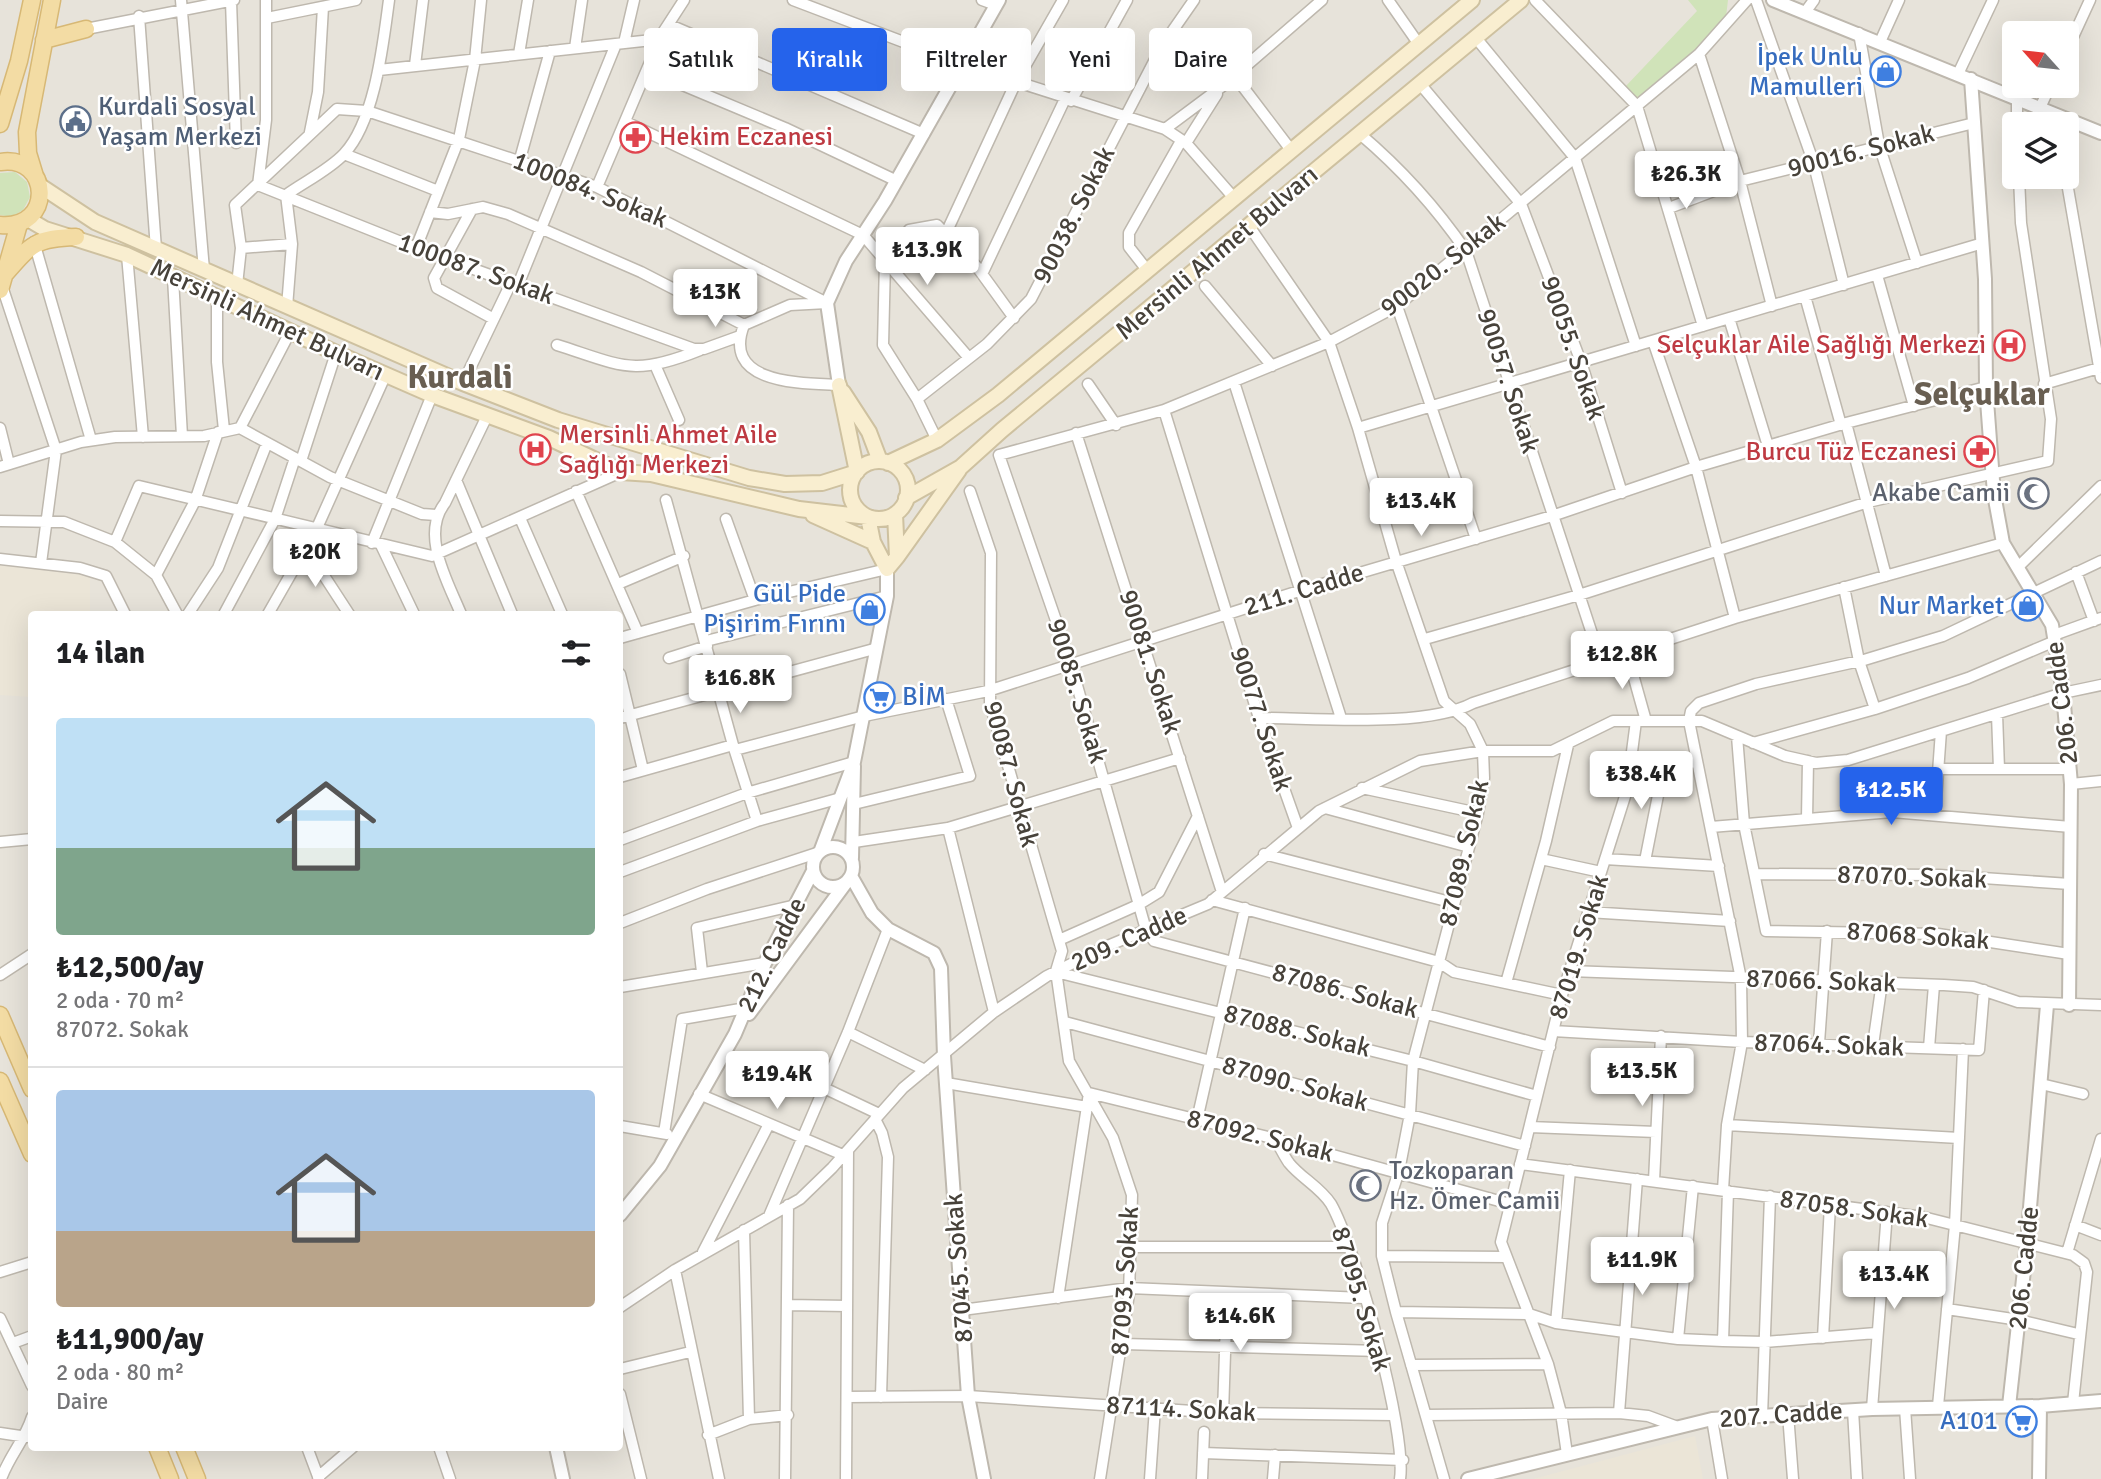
<!DOCTYPE html>
<html lang="tr">
<meta charset="utf-8">
<style>
:root{--surface:#fff;--page:#f6f6f6;--text:#202124;--muted:#757577;--line:#e0e0e0;--accent:#2563eb}
body{margin:0;font-family:Signika,sans-serif;background:var(--page);color:var(--text);height:100vh;display:flex;flex-direction:column;font-size:26px;white-space:nowrap}
*{box-sizing:border-box;margin:0}
p{font-size:23px;color:var(--muted)}
.icon{flex:none;width:38px;height:38px;fill:none;stroke:currentColor;stroke-width:2;stroke-linecap:round;stroke-linejoin:round}
.map{position:relative;flex:1;overflow:hidden}
.drawer{position:absolute;left:28px;top:611px;width:595px;height:840px;display:flex;flex-direction:column;background:var(--surface);border-radius:7px;box-shadow:0 7px 28px #0002}
.drawer>*{flex:none}
.guide{position:absolute;left:644px;top:28px;width:665px;height:63px;display:flex;gap:14px}
.needle{width:46px;rotate:297deg}
.controls{position:absolute;left:2002px;top:21px;display:grid;gap:14px}
.controls a{display:grid;place-items:center;width:77px;height:77px;border-radius:7px;background:var(--surface);box-shadow:0 7px 28px #0002;font-size:35px}
.price{position:absolute;translate:-50% -60px;padding:0 16px;border-radius:7px;background:#fff;color:#222;font-size:23px;line-height:46px;filter:drop-shadow(0 2px 4px #0008)}
.price::after{content:'';position:absolute;left:50%;top:42px;width:21px;height:16px;margin-left:-10px;background:inherit;clip-path:polygon(0 0,100% 0,50% 100%)}
.price.current{background:var(--accent);color:#fff}
ul{padding:0;list-style:none}
li{display:grid;align-content:center;gap:14px;height:371px;padding:0 28px}
li+li{border-top:2px solid var(--line)}
li span{display:grid;place-items:center;height:217px;border-radius:7px;color:#555}
li>.icon{margin-inline-start:auto}
span .icon{width:126px;height:126px;fill:#fffc;stroke-width:1}
li b{font-size:30px}
h2{display:flex;justify-content:space-between;align-items:center;height:84px;padding:0 28px;font-size:30px}
.pill{padding:0 24px;border-radius:7px;background:var(--surface);box-shadow:0 7px 28px #0002;font-size:24px;line-height:63px}
.pill.current{background:var(--accent);color:#fff}
.map>svg:first-child{display:block}
</style>
<div class="map">
<svg width="2101" height="1479" viewBox="0 0 2101 1479">
<rect width="100%" height="100%" fill="#f4f1eb"/>
<!-- residential -->
<path fill="#e7e3da" fill-rule="evenodd" d="M0 0H2101V1479H0ZM2014 33H2067V86H2014ZM2014 124H2067V177H2014ZM32 614H620V1447H32Z"/>
<!-- education -->
<path fill="#ebe5d7" d="M0 564 90 572V614H32L31 697 0 695Z
M1695 1436 1703 1479H1533Z"/>
<!-- green -->
<path fill="#d0e3b9" d="M1688 0H1728L1726 17 1697 51 1637 101 1625 87 1697 11Z
M15 172 27 182 30 197 23 210 11 217 0 215V173Z"/>
<g fill="none" stroke-linecap="round" stroke-linejoin="round">
<defs>
<path id="minor" d="M181 0 204 270
M266 0V120L258 185 421 250 694 349H704L740 336
M793 0 964 65 1165 129 1186 143 1234 198
M982 0 996 5
M1388 0 1418 43
M1535 0 1637 106 1703 326
M1756 0 1813 161 1844 285
M231 1 236 143
M1806 11 1814 0
M139 16 156 249
M267 18 356 0
M670 25 924 134
M86 29 234 0
M1859 33 1879 145 1917 263
M1476 38 1575 158 1636 346
M1880 42 1899 0
M624 43 634 0
M575 48 582 0
M2067 50 2090 0
M519 54 528 0
M1699 54 1740 181 1772 306
M415 65 423 0
M379 70 652 40 662 34
M649 71 785 128 897 181
M1958 74 1993 0
M1234 75 1291 150
M1421 85 1521 204 1581 362 1622 493
M2017 98V124
M1071 101 1127 0
M2040 108 2050 86
M626 122 863 235 969 358
M1165 129 1224 85 1322 0
M310 132 318 92 323 7
M1360 134C1399 167 1437 209 1466 251L1601 661
M1186 143 1217 94
M344 154 438 191
M520 159 550 51
M2066 177 2101 378
M597 187 662 34 684 0
M1669 208 1740 181 1974 123
M472 209 434 278 437 288 492 318
M430 212 448 214 483 207 508 214 641 272 744 325
M1249 226 1329 342 1358 428 1396 561 1444 701 1470 724 1483 751 1484 778 1478 813 1413 1061 1410 1114 1399 1171 1382 1223V1256L1396 1312 1444 1479
M947 231 1016 82 1063 0
M34 242 91 440
M241 248 292 244
M416 248 459 139 475 60 481 0
M127 255 143 437
M1147 270 1129 247V233L1181 141
M982 274 1065 99
M1877 275 1914 406
M173 278 182 436
M237 285 241 248 235 205 337 109 367 111 597 187 827 303 790 305 744 325C721 385 803 383 839 385
M518 285 616 44
M2 286 56 450 41 563
M1205 286 1272 366
M1805 296 1841 425
M217 299V362L224 430
M1397 306 1476 539
M287 307 292 244 286 195C304 182 329 170 344 154 375 121 383 44 389 0
M1729 318 1768 446
M1653 341 1696 467 1735 618
M557 345C623 366 633 377 700 350
M656 367 679 420
M1234 382 1341 718
M463 383 511 283
M1088 384 1116 425
M2044 384 2099 368
M917 399 987 344 1031 299 1162 46 1194 0
M1164 410 1259 718 1298 828
M1846 423 1886 576
M0 428 9 464
M240 428 330 477 422 514 436 515
M240 428 290 332
M1358 428 1983 243
M1076 433 1222 892
M937 440 917 399 883 345 885 261 909 230 937 225 977 267 1014 318
M301 461 336 353
M0 467 81 442 115 437 204 436 240 428
M456 480 512 614
M576 491 638 633
M970 491 991 553 990 704 1062 951 1056 971 1069 1061 1113 1138 1132 1195 1129 1294 1100 1479
M666 500 733 745 757 821
M520 518 562 614
M726 519 755 600
M0 521 64 522 115 542 156 575 177 614
M115 542 139 486 432 556 621 472
M372 543 432 395
M381 545 414 614
M306 548 349 614
M0 559 80 568 106 576 125 614
M2018 567 2101 486
M2076 572 2094 621
M156 575 195 501 218 432
M618 584 684 556
M1844 587 1859 661 1875 709
M188 614 218 568 267 443
M224 614 275 519 295 458
M268 614 316 530 386 374
M461 614C448 582 420 535 445 503L487 416
M2054 635 2101 618
M620 638 755 600 887 569
M1425 639 1579 595 1868 502 2048 461 2051 419 2021 223 2019 177
M706 641 887 596
M1627 653 1646 721
M669 658 707 646
M620 674 643 770
M1997 714 1999 769
M620 718 874 649
M1259 718C1315 718 1426 728 1473 703L1735 618 2003 543
M1737 736 1744 824 1766 931 1938 934 2069 954
M1753 743 1875 709 1968 678 2055 641
M735 750 864 716 988 691 1302 590 1552 516 1696 467 1846 423 1986 387
M1630 768 1697 762
M1938 769H2070
M620 777 733 745
M2071 784 2101 781
M1362 788 1478 813
M854 804 970 776 946 699
M1325 808 1469 847
M1935 814 1941 731
M1807 819 1808 761
M1711 827 1892 812 2071 827
M948 828 994 1012
M620 840 747 793 854 762
M0 842 32 839
M854 842 948 828 1180 758
M1264 854 1454 903
M1541 859 1601 872
M1605 859 1719 866
M1645 861 1664 765
M620 872 757 821 837 799
M1755 874 1939 875 2070 884
M1212 900 1439 962 1454 972 1562 995
M1588 912 1730 921
M620 923 707 889 820 852
M1059 940 1138 905 1159 892 1198 816
M1570 971 1944 985 1973 987 2018 1002 2101 1005
M702 972 697 928 796 905
M1056 972 1413 1061 1537 1096
M0 975 32 954
M1506 983 1546 841 1568 745
M620 987 765 963
M1065 1022 1525 1146
M1553 1031 1742 1042 1979 1050 1984 990
M848 1032 925 1070
M1819 1043 1827 931
M1873 1045 1882 982
M1550 1047 1154 941 1146 930 1071 664 999 455 1164 410 1329 342 1397 306 1699 54 1747 0
M1929 1048 1934 985
M946 1083 1087 1107
M2041 1084 2083 1094
M824 1088 879 1114
M699 1094 843 1155
M875 1119 882 1133 888 1157 881 1397
M1197 1120 1245 908
M1727 1125 1959 1138
M620 1126 667 1134
M1530 1127 1656 1132
M664 1133 682 1019 746 1008
M1275 1139C1280 1147 1284 1156 1289 1163 1301 1178 1320 1187 1331 1204 1356 1248 1407 1432 1400 1479
M1520 1164 1923 1217 2073 1255 2084 1263 2087 1272 2073 1403
M1654 1181 1661 1036
M1723 1190 1727 1125 1742 1042 1741 979 1689 721 1691 711 1699 703 1756 684 1864 660 1943 636 2101 561
M769 1216 848 1032 888 929
M2075 1225 2101 1235
M744 1230 749 1419
M1130 1247H1348
M703 1252 769 1124
M2067 1253 2101 1139
M1382 1256 1506 1257
M675 1270 719 1479
M0 1272 32 1262
M1058 1298 1089 1093 1264 1136 1510 1204
M787 1305 847 1306
M620 1307 675 1270 800 1199 832 1168 903 1088 994 1012 1047 976 1105 947 1208 904 1319 811 1420 761 1483 751H1552L1613 721H1702L1785 756 1816 763 1848 760 2063 693 2101 685
M1947 1309 2019 1320 2078 1334
M962 1310 1129 1288 1363 1298
M1396 1312 1529 1314 1556 1323 1678 1339 1723 1341 1765 1342 1876 1333
M0 1318 32 1386
M1556 1323 1570 1170
M1823 1338 1830 1205
M1678 1339 1693 1186
M1723 1341 1728 1191
M13 1343 32 1336
M1123 1344 1380 1351
M1411 1365 1548 1364
M620 1369 690 1352
M620 1394 641 1479
M847 1397 968 1396 1223 1413 1393 1415
M1938 1406 1955 1225 1963 1049
M1905 1408 1910 1479
M1872 1409 1887 1212
M1853 1410 1857 1479
M1223 1413 1227 1293
M1619 1413 1637 1179
M1788 1414 1793 1479
M1426 1415 1619 1413 1648 1416 1675 1426
M1762 1416 1770 1196
M1712 1419 1722 1479
M0 1433 27 1437
M708 1435 749 1419 788 1415
M307 1447 319 1479
M439 1447 450 1479
M1203 1453 1403 1460
M1567 1454 1561 1413 1548 1364 1501 1242 1562 995 1627 790 1636 721
M318 1477 353 1447
M1 1479C9 1456 25 1440 32 1417
M785 1479 788 1205
M846 1479 848 1150
M1150 1479 1155 1408
M1202 1479 1204 1432
M1273 1479 1275 1455"/>
<path id="tertiary" d="M1773 0 2101 133
M1971 79 1985 279 1986 387 1994 494 2003 543 2052 625 2063 693 2071 784 2069 1005
M839 385 827 303 846 261 885 201 999 0
M813 867a20 20 0 1 1 40 0a20 20 0 1 1-40 0Z
M820 852 854 762 887 596V569
M852 858 854 766
M851 876 872 913 888 929 934 953 941 968 944 1056 968 1396 984 1479
M749 1014 851 876
M620 1215 660 1166 735 1034 765 963 813 871
M2009 1406 2027 1243 2047 1005
M556 1447 563 1479
M1468 1479 1712 1419 1872 1409 2040 1406 2101 1401
M2039 1479 2040 1406"/>
<path id="secondary" d="M39 185 95 222 463 383 558 420 749 478 785 484 822 483 857 472 839 385
M28 219 45 229 127 255 336 353 432 395 549 438 621 472 651 474 799 509 868 517 873 542 887 569 897 557 895 514
M843 392 869 432 880 461
M850 490a29 29 0 1 1 58 0a29 29 0 1 1-58 0Z
M888 463 937 440 998 395 1472 0
M906 498 961 467 1002 430 1521 0
M813 515 873 542
M897 557 959 470"/>
<path id="primary" d="M44 40 86 29
M0 124 19 61 32 0
M0 162C51 154 55 230 0 225
M35 176 28 153 27 132 52 0
M5 274C31 244 36 238 76 237
M0 290 19 224
M0 1015 32 1089
M0 1081 32 1154
M157 1447 170 1479
M184 1447 197 1479"/>
</defs>
<!-- minor casing -->
<use href="#minor" stroke="#beb8ae" stroke-width="13"/>
<!-- tertiary casing -->
<use href="#tertiary" stroke="#beb8ae" stroke-width="16"/>
<!-- secondary casing -->
<use href="#secondary" stroke="#cec1a0" stroke-width="18"/>
<!-- primary casing -->
<use href="#primary" stroke="#d7b875" stroke-width="19"/>
<!-- minor -->
<use href="#minor" stroke="#fff" stroke-width="10"/>
<!-- tertiary -->
<use href="#tertiary" stroke="#fff" stroke-width="12"/>
<!-- secondary -->
<use href="#secondary" stroke="#f9eed0" stroke-width="14"/>
<!-- primary -->
<use href="#primary" stroke="#f3dca4" stroke-width="16"/>
</g>
<!-- icons -->
<defs>
<symbol id="shop-ring" viewBox="-11 -11 22 22"><circle r="9.5" fill="#fff" stroke="#3f7fe0" stroke-width="1.5"/><path d="M-5-2.5h2.3a2.7 3.5 0 0 1 5.4 0H5L5.5 6h-11ZM-1.5-2.5h3a1.5 2.3 0 0 0-3 0Z" fill="#3f7fe0"/></symbol>
<symbol id="civic-ring" viewBox="-11 -11 22 22"><circle r="9.5" fill="#fff" stroke="#5c6f8a" stroke-width="1.5"/><path d="M-.6-6.5H3V-4.5H.6V-3L4-1V1h2V6H-6V1h2V-1L-.6-3ZM-1.2 2.5V6h2.4V2.5Z" fill="#5c6f8a"/></symbol>
<symbol id="pharmacy-ring" viewBox="-11 -11 22 22"><circle r="9.5" fill="#fff" stroke="#e0444e" stroke-width="1.5"/><path d="M-2-6h4v4h4v4h-4v4h-4v-4h-4v-4h4Z" fill="#e0444e"/></symbol>
<symbol id="hospital-ring" viewBox="-11 -11 22 22"><circle r="9.5" fill="#fff" stroke="#e0444e" stroke-width="1.5"/><path d="M-5-5h3v3.5h4V-5h3V5h-3V1.5h-4V5h-3Z" fill="#e0444e"/></symbol>
<symbol id="mosque-ring" viewBox="-11 -11 22 22"><circle r="9.5" fill="#fff" stroke="#6b7280" stroke-width="1.5"/><path d="M3.5-4.9A6 6 0 1 0 3.5 4.9A5 5 0 1 1 3.5-4.9Z" fill="#6b7280"/></symbol>
<symbol id="supermarket-ring" viewBox="-11 -11 22 22"><circle r="9.5" fill="#fff" stroke="#3f7fe0" stroke-width="1.5"/><path d="M-6-5.5h2.5l.6 2H6L4.5 2H-2.5L-4.4-4H-6ZM-1.5 3.2a1.3 1.3 0 1 0 .1 0ZM3 3.2a1.3 1.3 0 1 0 .1 0Z" fill="#3f7fe0"/></symbol>
</defs>
<g fill-rule="evenodd">
<use href="#shop-ring" x="1868" y="54" width="35" height="35"/>
<use href="#civic-ring" x="58" y="104" width="35" height="35"/>
<use href="#pharmacy-ring" x="618" y="120" width="35" height="35"/>
<use href="#hospital-ring" x="1992" y="328" width="35" height="35"/>
<use href="#hospital-ring" x="518" y="432" width="35" height="35"/>
<use href="#pharmacy-ring" x="1962" y="434" width="35" height="35"/>
<use href="#mosque-ring" x="2016" y="476" width="35" height="35"/>
<use href="#shop-ring" x="2010" y="588" width="35" height="35"/>
<use href="#shop-ring" x="852" y="592" width="35" height="35"/>
<use href="#supermarket-ring" x="862" y="680" width="35" height="35"/>
<use href="#mosque-ring" x="1348" y="1168" width="35" height="35"/>
<use href="#supermarket-ring" x="2004" y="1404" width="35" height="35"/>
</g>
<g text-anchor="middle" dominant-baseline="central" stroke-width="5" stroke-linejoin="round" paint-order="stroke">
<!-- shop labels -->
<g font-size="26" fill="#366cbe" stroke="#fff" text-anchor="end">
<text x="1863" y="57">İpek Unlu<tspan x="1863" dy="30">Mamulleri</tspan></text>
<text x="846" y="594">Gül Pide<tspan x="846" dy="30">Pişirim Fırını</tspan></text>
<text x="2004" y="606">Nur Market</text>
<text x="902" y="697" text-anchor="start">BİM</text>
<text x="1998" y="1421">A101</text>
</g>
<!-- service labels -->
<g font-size="26" fill="#4e5e75" stroke="#fff" text-anchor="start">
<text x="98" y="107">Kurdali Sosyal<tspan x="98" dy="30">Yaşam Merkezi</tspan></text>
</g>
<!-- health labels -->
<g font-size="26" fill="#be3a42" stroke="#fff" text-anchor="start">
<text x="659" y="137">Hekim Eczanesi</text>
<text x="1986" y="345" text-anchor="end">Selçuklar Aile Sağlığı Merkezi</text>
<text x="559" y="435">Mersinli Ahmet Aile<tspan x="559" dy="30">Sağlığı Merkezi</tspan></text>
<text x="1957" y="452" text-anchor="end">Burcu Tüz Eczanesi</text>
</g>
<!-- street labels -->
<g font-size="26" fill="#47423a" stroke="#fff">
<text transform="translate(1861 151) rotate(-14)">90016. Sokak</text>
<text transform="translate(590 190) rotate(22)">100084. Sokak</text>
<text transform="translate(1074 215) rotate(-63)">90038. Sokak</text>
<text transform="translate(1217 253) rotate(-40)">Mersinli Ahmet Bulvarı</text>
<text transform="translate(1443 265) rotate(-38)">90020. Sokak</text>
<text transform="translate(476 269) rotate(20)">100087. Sokak</text>
<text transform="translate(267 320) rotate(25)">Mersinli Ahmet Bulvarı</text>
<text transform="translate(1573 348) rotate(71)">90055. Sokak</text>
<text transform="translate(1508 381) rotate(72)">90057. Sokak</text>
<text transform="translate(1304 590) rotate(-17)">211. Cadde</text>
<text transform="translate(1150 662) rotate(72)">90081. Sokak</text>
<text transform="translate(1077 691) rotate(73)">90085. Sokak</text>
<text transform="translate(2062 703) rotate(-97)">206. Cadde</text>
<text transform="translate(1261 719) rotate(72)">90077. Sokak</text>
<text transform="translate(1011 774) rotate(75)">90087. Sokak</text>
<text transform="translate(1464 853) rotate(-77)">87089. Sokak</text>
<text transform="translate(1912 877) rotate(2)">87070. Sokak</text>
<text transform="translate(1918 936) rotate(4)">87068 Sokak</text>
<text transform="translate(1129 939) rotate(-24)">209. Cadde</text>
<text transform="translate(1579 947) rotate(-73)">87019. Sokak</text>
<text transform="translate(772 955) rotate(-64)">212. Cadde</text>
<text transform="translate(1821 981) rotate(2)">87066. Sokak</text>
<text transform="translate(1345 991) rotate(15)">87086. Sokak</text>
<text transform="translate(1297 1031) rotate(14)">87088. Sokak</text>
<text transform="translate(1829 1045) rotate(2)">87064. Sokak</text>
<text transform="translate(1295 1084) rotate(15)">87090. Sokak</text>
<text transform="translate(1260 1136) rotate(14)">87092. Sokak</text>
<text transform="translate(1854 1209) rotate(8)">87058. Sokak</text>
<text transform="translate(959 1268) rotate(-94)">87045. Sokak</text>
<text transform="translate(2024 1268) rotate(-84)">206. Cadde</text>
<text transform="translate(1125 1281) rotate(-86)">87093. Sokak</text>
<text transform="translate(1361 1299) rotate(73)">87095. Sokak</text>
<text transform="translate(1181 1409) rotate(3)">87114. Sokak</text>
<text transform="translate(1781 1415) rotate(-4)">207. Cadde</text>
</g>
<!-- worship labels -->
<g font-size="26" fill="#5b616d" stroke="#fff" text-anchor="end">
<text x="2010" y="493">Akabe Camii</text>
<text x="1389" y="1171" text-anchor="start">Tozkoparan<tspan x="1389" dy="30">Hz. Ömer Camii</tspan></text>
</g>
<!-- district labels -->
<g font-size="33" font-weight="bold" fill="#695f52" stroke="#fff">
<text x="460" y="377">Kurdali</text>
<text x="1982" y="394">Selçuklar</text>
</g>
</g>
</svg>
<div class="controls">
<a><svg class="needle" viewBox="-14 -14 28 28"><path d="M0-13l5 13h-10z" fill="#e53935"/><path d="M0 13l5-13h-10z" fill="#757577"/></svg></a>
<a><svg class="icon" aria-label="layers" viewBox="0 0 24 24"><path d="M12 4l9 5-9 5-9-5zM3 14l9 5 9-5"/></svg></a>
</div>
<b class="price" style="left:1686px;top:211px">₺26.3K</b>
<b class="price" style="left:927px;top:287px">₺13.9K</b>
<b class="price" style="left:715px;top:329px">₺13K</b>
<b class="price" style="left:1421px;top:538px">₺13.4K</b>
<b class="price" style="left:315px;top:589px">₺20K</b>
<b class="price" style="left:1622px;top:691px">₺12.8K</b>
<b class="price" style="left:740px;top:715px">₺16.8K</b>
<b class="price" style="left:1641px;top:811px">₺38.4K</b>
<b class="price current" style="left:1891px;top:827px">₺12.5K</b>
<b class="price" style="left:1642px;top:1108px">₺13.5K</b>
<b class="price" style="left:777px;top:1111px">₺19.4K</b>
<b class="price" style="left:1642px;top:1297px">₺11.9K</b>
<b class="price" style="left:1894px;top:1311px">₺13.4K</b>
<b class="price" style="left:1240px;top:1353px">₺14.6K</b>
<div class="guide">
<a class="pill">Satılık</a>
<a class="pill current">Kiralık</a>
<a class="pill">Filtreler</a>
<a class="pill">Yeni</a>
<a class="pill">Daire</a>
</div>
<section class="drawer">
<h2>14 ilan<svg class="icon" aria-label="filters" viewBox="0 0 24 24"><path d="M4 7h16M4 17h16"/><circle cx="9" cy="7" r="2"/><circle cx="15" cy="17" r="2"/></svg></h2>
<ul>
<li><span style="background:linear-gradient(#bfe0f5 60%,#7fa58c 0)"><svg class="icon" aria-label="home" viewBox="0 0 24 24"><path d="M3 11l9-7 9 7M6 9v11h12V9"/></svg></span><div><b>₺12,500/ay</b><p>2 oda · 70 m²</p><p>87072. Sokak</p></div></li>
<li><span style="background:linear-gradient(#a9c7e8 65%,#b9a48a 0)"><svg class="icon" aria-label="home" viewBox="0 0 24 24"><path d="M3 11l9-7 9 7M6 9v11h12V9"/></svg></span><div><b>₺11,900/ay</b><p>2 oda · 80 m²</p><p>Daire</p></div></li>
</ul>
</section>
</div>
